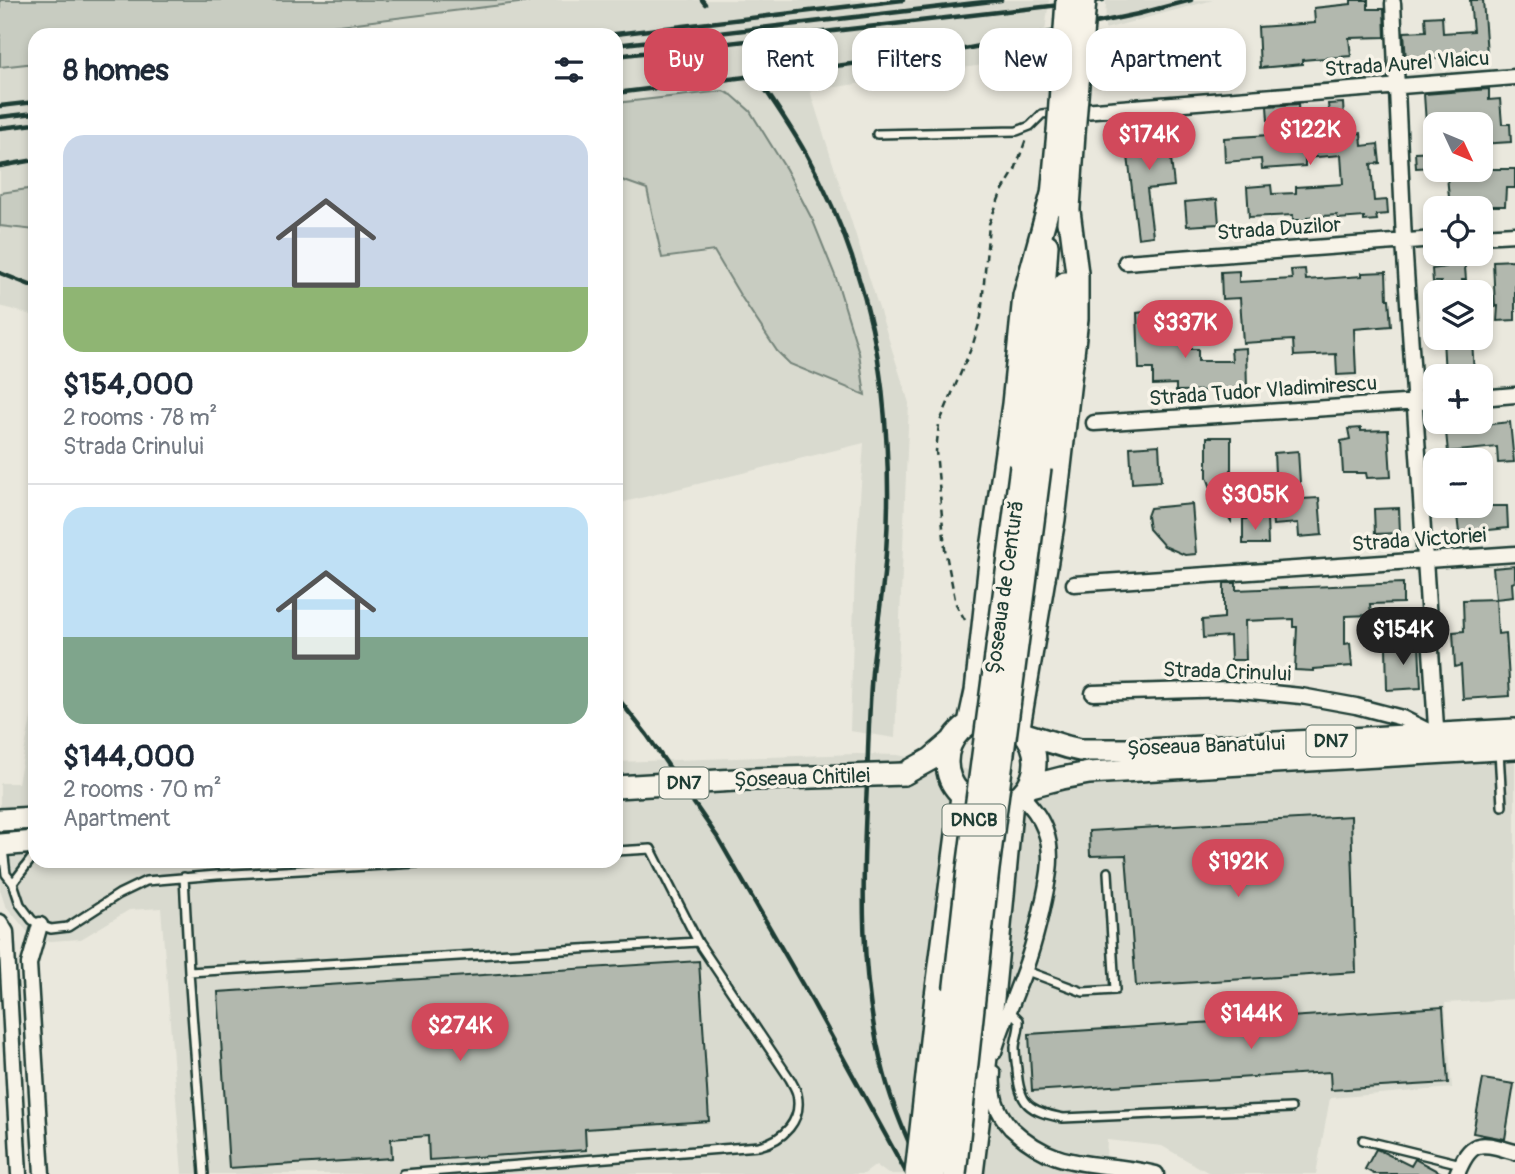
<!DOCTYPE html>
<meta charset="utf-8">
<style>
:root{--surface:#fff;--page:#f6f6f7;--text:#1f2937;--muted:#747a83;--line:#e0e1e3;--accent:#d1495b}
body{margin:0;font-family:Pangolin,sans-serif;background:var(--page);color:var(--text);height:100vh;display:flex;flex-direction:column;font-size:26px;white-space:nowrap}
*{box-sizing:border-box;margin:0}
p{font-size:23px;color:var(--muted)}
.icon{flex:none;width:38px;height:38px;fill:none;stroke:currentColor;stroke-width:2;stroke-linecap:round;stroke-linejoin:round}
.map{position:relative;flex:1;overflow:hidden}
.sheet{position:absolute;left:28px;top:28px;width:595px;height:840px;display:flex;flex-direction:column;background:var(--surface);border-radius:21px;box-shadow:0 4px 10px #0003}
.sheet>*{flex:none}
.banner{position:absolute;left:644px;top:28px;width:665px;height:63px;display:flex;gap:14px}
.needle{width:46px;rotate:134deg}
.controls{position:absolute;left:1423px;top:112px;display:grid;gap:14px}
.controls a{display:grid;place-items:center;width:70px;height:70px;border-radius:14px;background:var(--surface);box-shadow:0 4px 10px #0003;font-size:35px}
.price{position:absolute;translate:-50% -60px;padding:0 16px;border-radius:24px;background:var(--accent);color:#fff;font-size:23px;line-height:46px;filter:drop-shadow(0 2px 4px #0008)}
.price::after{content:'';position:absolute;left:50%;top:42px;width:21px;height:16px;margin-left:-10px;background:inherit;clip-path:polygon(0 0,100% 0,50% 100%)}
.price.on{background:#222;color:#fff}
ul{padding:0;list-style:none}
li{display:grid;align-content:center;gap:14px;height:371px;padding:0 35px}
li+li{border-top:2px solid var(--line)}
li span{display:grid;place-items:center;height:217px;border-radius:21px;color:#555}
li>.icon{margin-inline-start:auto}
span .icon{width:126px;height:126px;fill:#fffc;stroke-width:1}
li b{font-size:30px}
h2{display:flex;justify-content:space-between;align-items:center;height:84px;padding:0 35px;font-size:30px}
.chip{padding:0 24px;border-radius:21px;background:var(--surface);box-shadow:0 4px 10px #0003;font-size:24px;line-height:63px}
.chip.on{background:var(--accent);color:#fff}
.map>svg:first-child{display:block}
</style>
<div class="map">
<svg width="1515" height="1174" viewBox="0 0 1515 1174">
<rect width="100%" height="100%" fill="#eae8dd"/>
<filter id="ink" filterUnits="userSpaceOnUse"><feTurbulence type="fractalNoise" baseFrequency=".0143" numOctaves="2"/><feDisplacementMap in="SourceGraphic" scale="14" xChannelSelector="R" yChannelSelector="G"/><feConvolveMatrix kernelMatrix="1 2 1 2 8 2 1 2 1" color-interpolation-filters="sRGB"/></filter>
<g filter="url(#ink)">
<!-- built -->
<path fill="#d9dacf" d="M0 0H1049L1042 56 810 91 909 403 895 738 850 731 855 568 864 443 616 504V35H35V316L0 306Z
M1106 0H1213L1105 29Z
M35 698V861H616V762L857 754 898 755 1007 778 1515 760V999L1445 1003 1452 1088 1330 1098 1316 1174H1211L1162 1146 1107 1140 1105 1174H888L876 1165 864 1174H182L161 908 129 910 81 939 36 942 5 905 0 890V783H18Z"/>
<!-- green -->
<path fill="#c8ccc1" stroke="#74847a" stroke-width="2" d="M0 0H543L259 35H35V63L0 67Z
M723 91 732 95 750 111 786 169 813 221 836 278 859 353 865 395 790 364 777 351 740 295 714 251 662 258 647 189 616 178V103Z
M35 188V230L0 226V193Z"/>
<!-- building -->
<path fill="#b2b8ae" stroke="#1f3d34" stroke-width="2" d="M1351 0H1368V9H1384L1385 37 1349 38 1351 56 1302 60V64L1260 68 1258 27 1315 23 1314 8 1351 4Z
M1470 0H1483L1487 54 1467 55V61L1446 63V58L1406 61 1404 32 1426 31 1425 17 1442 16 1443 33 1473 31Z
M1178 57 1179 64H1187V79H1160L1159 58Z
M1489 89V100L1500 99 1502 124H1510L1511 142 1480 144V124H1426L1424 94Z
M1343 103 1345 135 1361 133 1362 146 1378 144 1380 163 1371 164 1374 201 1387 200 1388 214 1376 215 1377 220 1364 221V217L1338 219 1337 215 1307 217V220H1293V215L1249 217 1247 187 1271 185 1272 194 1296 193V187L1343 184 1341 155 1305 158V166L1262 169 1261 159 1225 162 1224 138 1269 135 1267 106 1298 104 1299 123 1330 121 1328 104Z
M1167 121 1174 186 1147 189 1153 236 1138 238 1126 140 1154 137 1152 123Z
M1435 151V167L1416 168 1415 152Z
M1488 169H1515V188H1506L1505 206H1474V208H1450L1447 176 1488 172Z
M1217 199 1219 224 1187 226 1185 202Z
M1444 254H1464L1466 280H1462L1463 292H1441V282H1433L1432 269 1446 267Z
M1515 260V320L1497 321 1498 306 1495 307 1493 261Z
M1305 269 1306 280 1362 276V273L1386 272 1387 299H1389L1391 326 1354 329 1356 374 1337 375 1336 354 1294 356 1293 340 1243 343 1240 298 1222 299 1221 272 1239 271V282L1292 279 1291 270Z
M1153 311 1152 324 1189 325V349H1198V361H1232L1231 349 1246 348 1247 390 1176 391V384L1153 385V369H1139L1137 313Z
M1443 338H1472L1474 376H1445Z
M1445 422H1472V426L1510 422 1514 462 1498 463 1497 447 1448 452Z
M1361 428V431L1388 430 1391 477 1367 478 1366 473H1343L1341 441 1350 439 1348 429Z
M1207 437H1231V521L1214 496 1207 477Z
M1159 445 1161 481 1132 483 1130 447Z
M1298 451 1301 499 1319 498 1322 535 1299 537 1298 523 1273 525 1270 495 1276 494 1274 453Z
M1192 504 1196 554 1185 555 1164 546 1149 529 1147 516 1150 508Z
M1456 506H1507L1508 528 1459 533Z
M1399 508 1400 533 1375 534 1374 509Z
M1243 519H1267L1268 544H1243Z
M1515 566V582L1512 583 1513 597 1496 599 1493 568Z
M1224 583H1236V590L1403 583V603L1370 604 1371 615 1345 616V644L1350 643 1352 666 1313 669V671L1295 670 1297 627H1293V619L1245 621 1246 660H1231L1230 636 1203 638 1202 620 1224 618Z
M1496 599 1498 634 1506 633 1510 696 1463 699 1461 665 1455 667 1453 632 1464 631 1463 600Z
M1419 644 1421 688 1387 690 1386 646Z
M1351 816 1356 972 1136 986 1126 855 1090 856 1089 831Z
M699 961 709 1121 585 1129 586 1150 429 1160 428 1136 391 1139 392 1158 229 1168 218 992Z
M1443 1007 1448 1083 1331 1090 1330 1072 1032 1091 1029 1034Z
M1483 1079 1514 1084 1505 1139 1473 1133Z
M1376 1149 1381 1151 1411 1166 1415 1159 1443 1174H1374L1365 1169Z"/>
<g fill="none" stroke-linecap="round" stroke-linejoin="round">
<defs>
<path id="lane" d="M877 134 1017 131 1030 126 1042 114 1051 113
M1499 751 1502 806
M3 849 6 874 13 883 20 904 32 920 40 925 51 929 68 927 119 894 146 881 217 875 449 861
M184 877 189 972 204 1174
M13 883 35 854
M1024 970 1083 992 1115 990 1108 872
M189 972 698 942
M1009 1010 1019 1020C1020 1029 1016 1037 1015 1047 1015 1054 1016 1062 1017 1069 1019 1105 1029 1111 1063 1118L1291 1108
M1363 1140 1461 1164
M404 1174 759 1146C783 1140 803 1121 797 1094 796 1089 792 1083 790 1079L698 942 651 849 616 851"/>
<path id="street" d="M1393 3 1404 241 1437 742
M1070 112 1515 77
M1480 236 1515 234
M1126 262 1435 239
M1480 398 1515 395
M1094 423 1435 401
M1074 584 1515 554
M1093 693 1230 689 1301 696 1356 706 1402 718 1432 733
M0 922 6 932 19 1174
M40 925 29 964 42 1174
M994 1052C1000 1030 1010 1009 1018 987 1030 959 1038 928 1044 899 1049 876 1054 853 1045 830 1040 816 1031 806 1021 795
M993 1073C991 1095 996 1111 1011 1128 1060 1174 1095 1159 1156 1174
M1457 1174C1472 1137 1481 1143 1515 1152"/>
<path id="primary" d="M1051 206 1058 132
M1068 223 1074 133
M1021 466 1035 383 1042 320 1047 245
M1040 468 1051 394 1065 283
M947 762a44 44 0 1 1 88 0a44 44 0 1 1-88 0Z
M969 723 976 691 990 562 1013 404 1024 296 1052 194
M1019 727 1054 519 1077 319V273L1069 211
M1025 734 1067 747 1080 750H1147L1515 730
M904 774 931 759 952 741
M1027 787 1062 778 1089 773 1515 748
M0 820 35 818
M0 845 35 842
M936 996 962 796
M972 1174 993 999 1012 801"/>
</defs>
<!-- lane casing -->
<use href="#lane" stroke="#1f3d34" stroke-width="12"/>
<!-- street casing -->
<use href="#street" stroke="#1f3d34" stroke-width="19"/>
<!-- primary casing -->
<use href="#primary" stroke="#1f3d34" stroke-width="26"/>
<!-- path -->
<path stroke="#1f3d34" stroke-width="2.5" stroke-dasharray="7 5" stroke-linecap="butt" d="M965 620 956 604 945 549 936 451 939 424 973 344 981 317 989 224 1001 193 1015 170 1026 139"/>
<!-- lane -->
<use href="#lane" stroke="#f7f3e8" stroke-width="7"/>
<!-- street -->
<use href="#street" stroke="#f7f3e8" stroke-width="14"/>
<!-- primary -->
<use href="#primary" stroke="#f7f3e8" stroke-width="21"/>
<!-- rail -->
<path stroke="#1f3d34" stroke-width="4.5" d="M702 0 705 4
M607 35 903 0
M616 45 1001 0
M616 56 1103 0
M759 80C775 104 791 127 805 152 845 223 873 307 882 388 888 443 890 498 886 553 883 593 876 632 872 672 869 709 868 747 867 785 862 880 859 980 884 1073 893 1108 908 1141 923 1174
M616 93 949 52 1037 35 1138 14 1191 0
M0 106 35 102
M0 117 35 113
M0 128 35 124
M0 166 35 160
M0 273 35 287
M616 696 647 735 718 838 812 1001 907 1174"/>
<defs>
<path id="primary-bridge" d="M1058 132 1067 0
M1074 133 1085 0
M616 787 753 779 904 774
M916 1174 936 996
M934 1174 968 869 1021 466
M955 1174 988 869 1040 468"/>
</defs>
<!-- primary-bridge casing -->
<use href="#primary-bridge" stroke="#1f3d34" stroke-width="26" stroke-linecap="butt"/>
<!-- primary-bridge -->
<use href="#primary-bridge" stroke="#f7f3e8" stroke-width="21"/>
</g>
</g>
<g text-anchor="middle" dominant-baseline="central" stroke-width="7" stroke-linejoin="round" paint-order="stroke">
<!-- shield labels -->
<g fill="#f7f3e8" stroke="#60746a" stroke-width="2">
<rect x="1306.5" y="725.5" width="49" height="31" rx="5"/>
<rect x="659.5" y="767.5" width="49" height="31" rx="5"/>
<rect x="942.5" y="804.5" width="63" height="31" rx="5"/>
</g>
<g font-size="19" font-weight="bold" fill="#1f3d34">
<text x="1331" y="741">DN7</text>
<text x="684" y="783">DN7</text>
<text x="974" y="820">DNCB</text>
</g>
<!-- street labels -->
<g font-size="21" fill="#1f3d34" stroke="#f7f3e8">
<text transform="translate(1407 64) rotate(-4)">Strada Aurel Vlaicu</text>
<text transform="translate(1279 229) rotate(-4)">Strada Duzilor</text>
<text transform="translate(1263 391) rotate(-4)">Strada Tudor Vladimirescu</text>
<text transform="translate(1419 540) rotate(-4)">Strada Victoriei</text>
<text transform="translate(1005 587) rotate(-82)">Șoseaua de Centură</text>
<text transform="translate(1227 672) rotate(2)">Strada Crinului</text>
<text transform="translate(1206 746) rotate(-2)">Șoseaua Banatului</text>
<text transform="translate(802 778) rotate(-2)">Șoseaua Chitilei</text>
</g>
</g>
</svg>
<div class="controls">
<a><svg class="needle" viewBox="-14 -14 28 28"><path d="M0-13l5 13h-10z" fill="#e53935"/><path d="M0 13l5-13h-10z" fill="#747a83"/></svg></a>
<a><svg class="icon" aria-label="locate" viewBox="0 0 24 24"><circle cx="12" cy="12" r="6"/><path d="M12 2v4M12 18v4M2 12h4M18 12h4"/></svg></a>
<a><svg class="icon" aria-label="layers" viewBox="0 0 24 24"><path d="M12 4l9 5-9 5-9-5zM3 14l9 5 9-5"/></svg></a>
<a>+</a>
<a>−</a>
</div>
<b class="price" style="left:1310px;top:167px">$122K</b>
<b class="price" style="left:1149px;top:172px">$174K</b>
<b class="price" style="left:1185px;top:360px">$337K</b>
<b class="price" style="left:1255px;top:532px">$305K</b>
<b class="price on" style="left:1403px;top:667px">$154K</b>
<b class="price" style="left:1238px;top:899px">$192K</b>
<b class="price" style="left:1251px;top:1051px">$144K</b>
<b class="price" style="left:460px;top:1063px">$274K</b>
<div class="banner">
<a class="chip on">Buy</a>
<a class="chip">Rent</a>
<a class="chip">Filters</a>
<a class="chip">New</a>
<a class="chip">Apartment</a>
</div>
<section class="sheet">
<h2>8 homes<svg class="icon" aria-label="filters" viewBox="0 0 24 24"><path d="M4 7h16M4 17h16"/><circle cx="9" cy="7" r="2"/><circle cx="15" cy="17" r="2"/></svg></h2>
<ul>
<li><span style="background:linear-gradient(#c9d6e8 70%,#8fb573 0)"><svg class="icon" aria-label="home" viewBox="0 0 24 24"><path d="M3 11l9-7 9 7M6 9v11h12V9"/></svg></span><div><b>$154,000</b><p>2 rooms · 78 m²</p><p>Strada Crinului</p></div></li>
<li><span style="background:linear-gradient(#bfe0f5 60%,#7fa58c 0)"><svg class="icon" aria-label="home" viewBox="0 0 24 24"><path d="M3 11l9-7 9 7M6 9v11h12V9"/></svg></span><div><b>$144,000</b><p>2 rooms · 70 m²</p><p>Apartment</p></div></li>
</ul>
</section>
</div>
